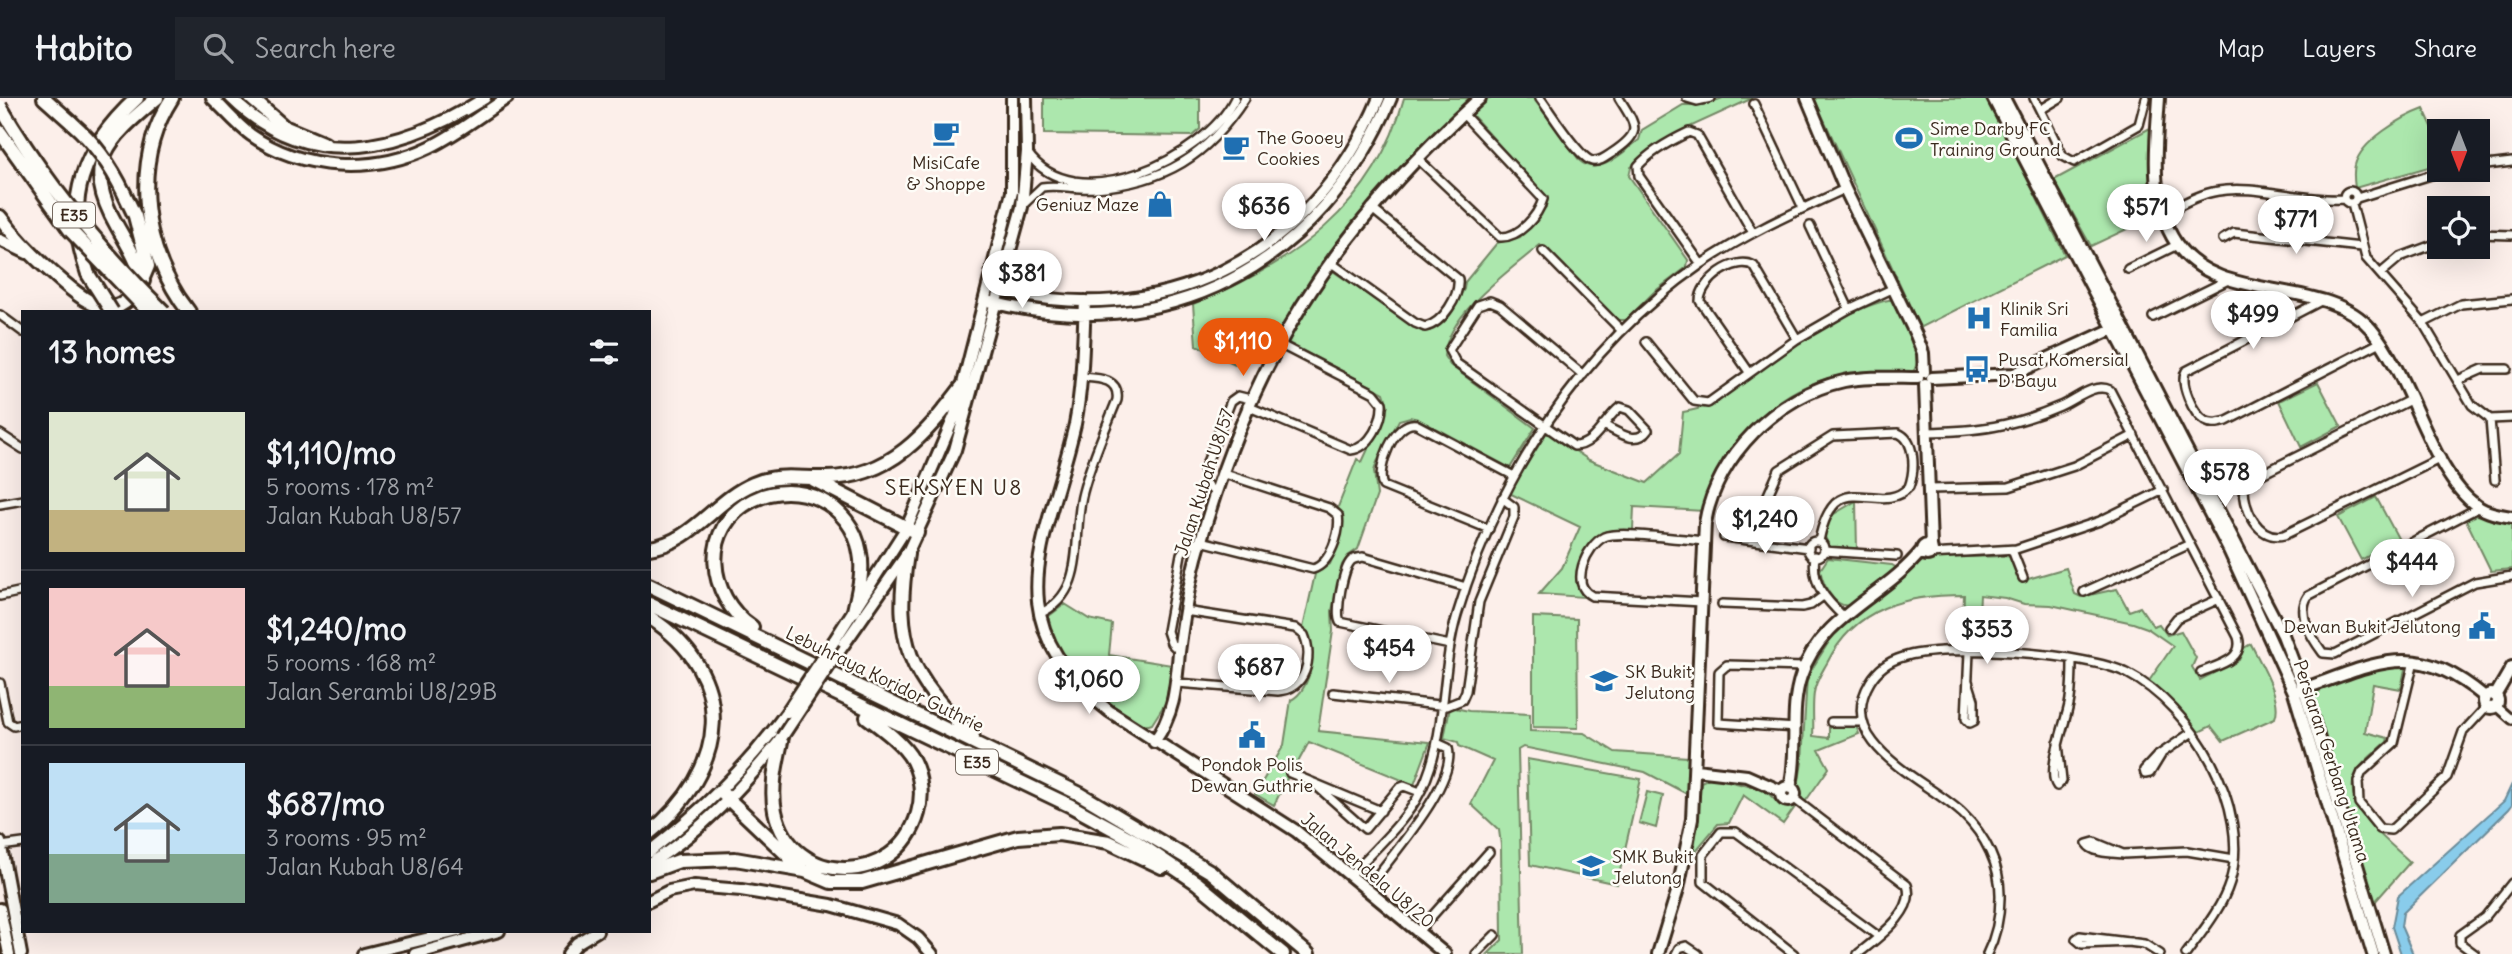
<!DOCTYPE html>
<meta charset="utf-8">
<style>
:root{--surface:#171b24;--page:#20242c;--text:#f1f3f6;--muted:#9ea1a6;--line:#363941;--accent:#ea580c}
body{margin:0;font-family:Delius,sans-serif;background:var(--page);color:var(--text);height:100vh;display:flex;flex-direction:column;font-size:26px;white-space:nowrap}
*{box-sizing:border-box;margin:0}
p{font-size:23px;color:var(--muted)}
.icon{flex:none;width:38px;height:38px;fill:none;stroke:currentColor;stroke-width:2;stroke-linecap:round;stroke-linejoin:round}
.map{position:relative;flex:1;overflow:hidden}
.panel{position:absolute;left:21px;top:212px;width:630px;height:623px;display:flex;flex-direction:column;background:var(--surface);border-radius:0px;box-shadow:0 7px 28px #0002}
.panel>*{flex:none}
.needle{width:46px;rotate:180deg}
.tools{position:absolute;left:2427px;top:21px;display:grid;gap:14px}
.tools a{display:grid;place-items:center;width:63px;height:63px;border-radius:0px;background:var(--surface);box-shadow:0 7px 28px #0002;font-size:35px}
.price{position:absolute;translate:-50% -60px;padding:0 16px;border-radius:24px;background:#fff;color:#222;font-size:23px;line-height:46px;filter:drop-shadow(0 2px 4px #0008)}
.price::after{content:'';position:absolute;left:50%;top:42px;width:21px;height:16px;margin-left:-10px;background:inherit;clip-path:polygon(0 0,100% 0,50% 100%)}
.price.current{background:var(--accent);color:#fff}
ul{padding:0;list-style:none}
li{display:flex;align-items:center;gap:21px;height:175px;padding:0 28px}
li+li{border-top:2px solid var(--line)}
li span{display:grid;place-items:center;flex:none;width:196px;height:140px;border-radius:0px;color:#555}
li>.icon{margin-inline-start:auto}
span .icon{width:84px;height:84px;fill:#fffc;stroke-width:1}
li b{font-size:30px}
h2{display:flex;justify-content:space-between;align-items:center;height:84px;padding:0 28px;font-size:30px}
header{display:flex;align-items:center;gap:42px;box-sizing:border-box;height:98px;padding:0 35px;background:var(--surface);border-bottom:2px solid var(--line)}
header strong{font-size:33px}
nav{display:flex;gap:38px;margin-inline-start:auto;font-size:24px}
.search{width:490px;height:63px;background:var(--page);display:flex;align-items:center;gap:18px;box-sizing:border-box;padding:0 24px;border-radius:0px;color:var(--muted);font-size:26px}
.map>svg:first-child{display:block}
</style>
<header>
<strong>Habito</strong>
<div class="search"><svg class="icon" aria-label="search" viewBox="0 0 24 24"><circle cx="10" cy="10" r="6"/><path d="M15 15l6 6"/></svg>Search here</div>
<nav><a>Map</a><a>Layers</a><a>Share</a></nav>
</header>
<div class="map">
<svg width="2512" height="856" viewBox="0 0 2512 856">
<rect width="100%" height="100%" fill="#fcefea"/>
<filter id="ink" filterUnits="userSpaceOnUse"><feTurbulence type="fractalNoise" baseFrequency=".0143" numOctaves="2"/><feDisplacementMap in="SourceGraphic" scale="14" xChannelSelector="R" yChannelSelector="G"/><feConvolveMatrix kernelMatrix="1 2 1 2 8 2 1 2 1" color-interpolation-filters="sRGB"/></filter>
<g filter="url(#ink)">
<!-- green -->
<path fill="#ace7ad" stroke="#748866" stroke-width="2" fill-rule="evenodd" d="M1044 0H1200V31L1192 38 1044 36Z
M1404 0H1533L1580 63C1599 80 1624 53 1639 42L1642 32 1683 7H1702L1723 0H1753L1685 31 1631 69 1629 78 1688 162 1687 169 1654 194 1626 222H1616L1540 147C1509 173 1448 215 1444 258L1450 267 1535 330 1510 370 1418 321 1410 319 1399 322 1377 364 1374 373 1377 397 1358 451 1348 458 1342 467 1332 513 1333 533 1318 633 1430 644 1414 687 1309 644 1296 668H1287L1285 673 1287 681 1274 707 1255 696 1284 647 1291 602C1312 592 1319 546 1303 530L1315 476 1330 466 1341 439 1343 423 1338 409 1357 361 1362 364 1388 308 1384 295 1277 239 1268 252 1246 255 1239 268 1196 247 1193 206C1292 166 1375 109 1404 0ZM1463 7 1545 97 1546 109 1520 139 1497 145 1465 184 1464 191C1454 208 1445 233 1423 234L1321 165 1370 103Z
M1814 0H1987L2065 157 1920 230Z
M2424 11 2439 44V66L2355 90C2354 83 2353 74 2355 67 2361 43 2402 19 2424 11Z
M2152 29V83L2157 117 2091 148 2054 82Z
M1895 201C1906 222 1928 251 1913 274 1894 274 1873 273 1854 275 1770 286 1733 342 1704 413L1634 409 1633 432 1606 433C1581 448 1574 473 1583 499L1539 496 1562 470 1580 429 1509 395 1547 334 1589 362 1647 385 1679 356 1683 314C1716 309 1722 297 1748 279 1782 255 1856 205 1895 201Z
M2318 284 2341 328 2301 349 2279 303Z
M2376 399 2399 442 2361 462 2338 419Z
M1856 403 1857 453 1830 450 1825 439 1829 419Z
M2477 417 2512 424V471L2491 473 2466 422Z
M2009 458 2021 483 2066 470 2075 496 2081 499 2117 491 2129 513 2140 509 2153 528 2159 526 2167 537 2181 533 2196 560 2192 569 2200 582 2239 562 2244 550 2251 546C2260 565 2283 600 2275 620L2223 643 2211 628 2197 635 2166 597 2149 583 2173 548 2147 530 2133 525 2051 507 2024 506 2005 500 1980 497 1977 551 1962 550 1964 497C1905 497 1855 509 1827 565 1822 574 1815 584 1814 595 1812 609 1814 624 1813 638L1829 640V629L1856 628 1859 636 1819 652 1829 670 1805 704 1797 695 1802 664 1807 579 1838 529 1926 460Z
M1828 460 1892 467 1900 472 1851 508C1833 510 1823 486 1820 472Z
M1065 506 1089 521 1112 526 1109 557 1172 567 1166 604 1152 626C1123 639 1043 547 1049 518Z
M1533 519 1577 521 1578 630 1533 629Z
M2406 566 2401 591 2373 586 2365 634 2388 640 2387 644C2377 653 2362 663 2356 675 2339 710 2389 743 2410 764L2374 805 2310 599 2314 591 2372 569Z
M1450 609 1469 613 1530 616V633L1584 635 1615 654 1688 659 1687 696 1645 674 1523 649 1518 652 1523 856H1488L1502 842 1501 747 1499 732 1471 706 1493 663 1459 648 1458 644 1444 640Z
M1527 661 1641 681 1617 786 1530 767Z
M1711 679 1765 692 1780 707 1795 709 1783 726 1743 697 1729 725 1718 726 1694 755 1701 684Z
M1647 694 1663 698 1656 730 1639 725Z"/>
<!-- water -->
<path fill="#89cceb" stroke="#6a8b99" stroke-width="2" d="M2512 686V707L2509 711 2403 815 2401 828 2413 856H2401L2392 829 2398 798 2504 703Z"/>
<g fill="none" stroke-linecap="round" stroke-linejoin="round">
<defs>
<path id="street" d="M1540 0C1550 13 1578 59 1592 63 1600 64 1606 59 1612 55 1643 34 1637 29 1619 0
M1687 0 1697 3 1711 0
M2034 0 2063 58 2074 64 2139 27 2146 0
M1754 6 1803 110
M2040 12 2060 0
M1027 54C1074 123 1206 60 1235 0
M1418 61 1500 139C1519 140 1538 118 1543 101L1463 16
M2478 68 2512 64
M2344 99a6 6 0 1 1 12 0a6 6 0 1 1-12 0Z
M2357 100 2447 72
M1024 106 1042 89C1059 86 1078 92 1095 90 1165 84 1207 59 1245 0
M2352 106 2366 160 2423 225 2472 307 2490 321 2512 320
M2162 116C2179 108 2198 96 2218 93 2254 86 2303 104 2344 101
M1810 128 1849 211
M2478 136 2512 137
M2223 141 2234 135 2361 149
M1543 153 1622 233
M1330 164 1415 225 1425 229C1443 225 1460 198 1458 181L1371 110
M1701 166 1639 78 1638 68C1650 54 1672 42 1689 34L1697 37 1753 135
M2128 171 2177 147
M2380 176 2400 159 2440 144
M2319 204 2186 273C2179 285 2193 316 2205 323 2212 327 2219 325 2227 323L2381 244
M0 217 23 234
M2153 219 2230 181
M2423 225 2461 206 2512 201
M1646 244 1694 303 1708 305 1797 241 1849 211 1894 190
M1749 274 1700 203C1700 183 1735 157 1754 168L1797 241
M1583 277 1500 207 1490 203 1478 207 1449 252 1456 265 1574 348C1595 348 1605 320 1620 309L1629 312 1648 332C1636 349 1617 333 1603 327
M2458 282 2483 271H2507
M2412 301 2250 382 2244 389C2244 412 2258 443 2284 437L2441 360
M1247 308 1351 352C1370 350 1383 323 1382 305L1374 295 1277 245
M2490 321 2495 382
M1926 334C1977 333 2012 329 2060 308 2075 302 2094 284 2110 292L2238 539C2245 562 2218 567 2201 574
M0 336 23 351
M1930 391 2009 389 2074 368 2134 337
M1215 395 1204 384V372L1231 303 1238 298 1250 301
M0 406 23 402
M2478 410 2308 498C2296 516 2312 540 2323 555L2335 556 2475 484 2512 478
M1489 431 1383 388C1375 371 1395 322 1416 326L1514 378
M1724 439 1809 450
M1748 442 1779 372 1833 338 1898 335C1916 342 1915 373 1909 389 1879 421 1835 363 1819 443
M1808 451a8 8 0 1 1 16 0a8 8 0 1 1-16 0Z
M2012 452 2023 480
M1824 453 1897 458
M1930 456 2016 451 2100 423 2163 392
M1815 458C1811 486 1825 501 1844 519
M2084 494 2190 446
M0 498 23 493
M1702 504 1592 498C1569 487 1586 448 1604 439 1619 432 1685 442 1705 443
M1722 506 1802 509 1811 507 1823 498
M1039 516C1089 494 1071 437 1083 394 1091 363 1105 332 1117 302 1120 280 1098 280 1082 279
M2169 530 2177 520 2219 501
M1450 547 1340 524C1335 515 1343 469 1352 462 1355 460 1359 460 1363 459L1466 489
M1179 553 1171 545 1167 533 1181 456 1186 448 1201 443 1313 471C1330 466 1341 434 1338 417L1329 410 1222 375
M2414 563 2394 645 2362 674 2358 684 2359 705 2380 731 2391 732 2447 679 2463 634 2486 609
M1968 583 1974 602V623L1970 625 1966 621 1969 554
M0 585 8 624 14 628 23 626
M1177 585 1278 593C1305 592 1314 560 1304 537L1295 530 1185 513
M1333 595 1447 608 1462 602 1466 593 1479 504 1514 419V409L1502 400
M2496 608 2512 622
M1831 624H1863
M1796 630 1718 625 1719 574 1727 567 1805 569
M2058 645 2062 683 2057 688C2045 673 2068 620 2070 601 2072 588 2072 574 2072 561
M2161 657 2150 675 2145 676 2144 672 2156 659 2191 635
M1290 675 1381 713
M1312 684 1365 731 1399 690 1404 688 1420 694
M1793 700 1907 787C1917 813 1876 841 1858 856
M1 748 23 745
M2123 756 2094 744 2087 746C2092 755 2112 755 2123 756L2187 753 2234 761
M1350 778C1371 754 1399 730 1416 702 1449 646 1439 577 1457 517 1498 379 1581 250 1700 167 1745 136 1795 114 1845 91
M1377 778C1397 751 1457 683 1448 650L1437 645
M1417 835 1489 754
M2131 844 2082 846 2076 841 2080 838 2144 846 2160 856
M1476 856 1495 837
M1676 856 1679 850 1686 848 1698 856
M1794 856 1703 784V757L1721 734H1736L1878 838
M1987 856C1996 838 2000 820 2000 800 2001 768 1985 737 1963 716 1928 682 1832 647 1870 584 1877 572 1889 563 1903 559 1945 545 2087 555 2127 575 2193 609 2252 710 2230 784 2222 810 2202 834 2186 856
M2475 856 2460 845V837L2485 819 2512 785"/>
<path id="secondary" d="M212 0C225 12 237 27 251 37 302 73 374 76 430 49 457 36 482 16 507 0
M231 0C309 77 402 52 485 0
M1807 0 1845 91 1916 237 1923 255 1924 274
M1993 0 2229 452 2294 594 2373 856
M2004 0 2283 537 2305 595 2384 856
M2159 0C2156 47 2148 103 2176 145 2218 208 2325 177 2371 231 2412 279 2431 376 2477 408 2487 415 2500 417 2512 419
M0 142 27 155
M990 189C1159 237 1312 161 1379 0
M987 203C1166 250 1321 168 1391 0
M1085 203C1083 244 1083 285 1075 326 1049 442 990 519 1109 613L1296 733 1445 856
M1932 280 2014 276 2117 229
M1925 287 1931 448
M1922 452a5 5 0 1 1 10 0a5 5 0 1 1-10 0Z
M2300 592C2379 565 2413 540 2485 599
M2484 603a7 7 0 1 1 14 0a7 7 0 1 1-14 0Z
M2495 598 2512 569
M1154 644C1175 615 1176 588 1179 554 1183 523 1188 491 1196 460 1249 265 1330 136 1480 0
M1696 672 1747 678 1781 693
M1781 696a7 7 0 1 1 14 0a7 7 0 1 1-14 0Z
M1790 690C1799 653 1789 613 1801 578 1820 518 1886 498 1922 452
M0 744 21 856
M649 803 669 793 694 788 741 792 831 807 898 826 918 840 932 856
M0 811 9 856
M568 856 577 845 597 833
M1658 856 1678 791 1692 721 1705 425C1716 358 1778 297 1844 283 1868 278 1894 280 1918 280"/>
<path id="primary" d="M834 543 907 429 955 317 1012 94V0
M833 562 907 456 955 352 1022 109 1027 54 1026 0
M649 754C703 712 747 669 787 614
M649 766C701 734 743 689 781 641
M364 856 458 833
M415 856 499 833"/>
<path id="highway" d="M44 0 72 25
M172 0C130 65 142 154 189 214
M251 0 284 29 325 46
M0 119C16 141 35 160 56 178 96 214 124 230 148 168L135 118 124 95
M88 176C62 103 82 50 137 0
M143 183C138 163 127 146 117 128 81 65 107 42 157 0
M814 382 917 435
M649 450C692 445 715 402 753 386 778 375 800 381 826 380 890 380 927 335 962 289
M907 456C893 544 909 578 973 639
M649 487 1080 696 1211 774 1308 856
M649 506 1071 708 1135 743 1197 785 1283 856
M649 519C740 578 728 672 649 735
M752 529C707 499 699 429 753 402 797 380 852 405 860 455 864 474 858 494 854 513
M782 639C777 663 770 689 775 713 791 790 897 790 918 715 923 698 921 679 913 663 904 646 882 630 867 619
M721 694 802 771
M649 774 679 763 735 761 805 773 831 784H862L1018 739 1059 736 1109 744 1162 769"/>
</defs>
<!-- street casing -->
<use href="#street" stroke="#3b2a1e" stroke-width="12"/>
<!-- secondary casing -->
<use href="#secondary" stroke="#3b2a1e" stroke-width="16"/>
<!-- primary casing -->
<use href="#primary" stroke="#3b2a1e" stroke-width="16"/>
<!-- highway casing -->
<use href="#highway" stroke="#3b2a1e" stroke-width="18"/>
<!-- street -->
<use href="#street" stroke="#fdfcf7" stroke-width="7"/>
<!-- secondary -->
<use href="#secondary" stroke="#fdfcf7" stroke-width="10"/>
<!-- primary -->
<use href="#primary" stroke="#fdfcf7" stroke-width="10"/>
<!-- highway -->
<use href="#highway" stroke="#fdfcf7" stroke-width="12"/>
<defs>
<path id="primary-bridge" d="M787 614 834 543
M782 639 833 562"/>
<path id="highway-bridge" d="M0 8C45 85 100 151 164 214
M72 25C95 45 111 68 124 95
M0 34 70 132 149 214
M88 176 112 214"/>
</defs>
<!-- primary-bridge casing -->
<use href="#primary-bridge" stroke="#3b2a1e" stroke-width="16" stroke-linecap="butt"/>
<!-- highway-bridge casing -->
<use href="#highway-bridge" stroke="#3b2a1e" stroke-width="18" stroke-linecap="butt"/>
<!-- primary-bridge -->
<use href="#primary-bridge" stroke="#fdfcf7" stroke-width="10"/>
<!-- highway-bridge -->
<use href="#highway-bridge" stroke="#fdfcf7" stroke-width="12"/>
</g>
</g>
<!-- icons -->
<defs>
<symbol id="cafe-bare" viewBox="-9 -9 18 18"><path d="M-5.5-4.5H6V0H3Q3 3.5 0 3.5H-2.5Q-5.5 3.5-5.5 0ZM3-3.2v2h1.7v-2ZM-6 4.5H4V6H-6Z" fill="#1f6fb2" stroke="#fdfcf7" stroke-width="2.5" paint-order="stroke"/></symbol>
<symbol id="stadium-bare" viewBox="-9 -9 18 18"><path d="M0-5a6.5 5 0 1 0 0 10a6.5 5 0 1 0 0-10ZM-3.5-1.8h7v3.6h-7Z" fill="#1f6fb2" stroke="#fdfcf7" stroke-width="2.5" paint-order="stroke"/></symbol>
<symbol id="shop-bare" viewBox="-9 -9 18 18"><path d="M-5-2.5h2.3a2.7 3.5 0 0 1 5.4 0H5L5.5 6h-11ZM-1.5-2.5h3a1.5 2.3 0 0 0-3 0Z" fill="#1f6fb2" stroke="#fdfcf7" stroke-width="2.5" paint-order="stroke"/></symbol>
<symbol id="hospital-bare" viewBox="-9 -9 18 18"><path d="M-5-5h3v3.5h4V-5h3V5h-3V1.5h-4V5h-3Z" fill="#1f6fb2" stroke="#fdfcf7" stroke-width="2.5" paint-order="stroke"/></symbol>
<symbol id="bus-bare" viewBox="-9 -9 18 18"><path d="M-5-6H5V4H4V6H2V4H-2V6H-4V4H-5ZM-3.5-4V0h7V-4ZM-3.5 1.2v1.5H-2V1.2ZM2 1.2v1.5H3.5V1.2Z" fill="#1f6fb2" stroke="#fdfcf7" stroke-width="2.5" paint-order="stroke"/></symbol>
<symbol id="civic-bare" viewBox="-9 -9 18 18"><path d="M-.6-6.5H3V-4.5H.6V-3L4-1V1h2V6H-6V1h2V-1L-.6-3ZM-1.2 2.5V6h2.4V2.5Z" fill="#1f6fb2" stroke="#fdfcf7" stroke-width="2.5" paint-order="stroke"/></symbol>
<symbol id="school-bare" viewBox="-9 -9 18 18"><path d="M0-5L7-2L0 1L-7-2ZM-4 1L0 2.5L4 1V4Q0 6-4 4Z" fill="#1f6fb2" stroke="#fdfcf7" stroke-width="2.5" paint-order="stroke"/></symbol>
</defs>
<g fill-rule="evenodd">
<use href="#cafe-bare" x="927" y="16" width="38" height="38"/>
<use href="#stadium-bare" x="1890" y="21" width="38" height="38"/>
<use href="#cafe-bare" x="1217" y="30" width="38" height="38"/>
<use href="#shop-bare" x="1141" y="87" width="38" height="38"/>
<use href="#hospital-bare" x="1960" y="201" width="38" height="38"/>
<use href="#bus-bare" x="1958" y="252" width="38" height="38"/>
<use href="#civic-bare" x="2463" y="509" width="38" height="38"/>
<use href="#school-bare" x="1585" y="564" width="38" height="38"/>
<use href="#civic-bare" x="1233" y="618" width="38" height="38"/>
<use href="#school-bare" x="1572" y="749" width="38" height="38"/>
</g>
<g text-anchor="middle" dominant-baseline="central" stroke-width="5" stroke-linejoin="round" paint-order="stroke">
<!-- shield labels -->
<g fill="#fdfcf7" stroke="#75695f" stroke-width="2">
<rect x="53" y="104.5" width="42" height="25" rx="5"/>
<rect x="956" y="651.5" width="42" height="25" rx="5"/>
</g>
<g font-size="16" font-weight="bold" fill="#3b2a1e">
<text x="74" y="117">E35</text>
<text x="977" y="664">E35</text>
</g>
<!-- poi labels -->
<g font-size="18" fill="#3b2a1e" stroke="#fdfcf7" text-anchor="start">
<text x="1930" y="30">Sime Darby FC<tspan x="1930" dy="21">Training Ground</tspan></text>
<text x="1257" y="39">The Gooey<tspan x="1257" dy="21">Cookies</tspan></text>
<text x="946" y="64" text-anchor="middle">MisiCafe<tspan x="946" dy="21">&amp; Shoppe</tspan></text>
<text x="1139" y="106" text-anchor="end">Geniuz Maze</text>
<text x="2000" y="210">Klinik Sri<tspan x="2000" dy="21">Familia</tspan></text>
<text x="1998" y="261">Pusat Komersial<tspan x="1998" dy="21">D'Bayu</tspan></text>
<text x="2461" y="528" text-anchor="end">Dewan Bukit Jelutong</text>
<text x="1625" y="573">SK Bukit<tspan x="1625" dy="21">Jelutong</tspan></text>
<text x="1252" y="666" text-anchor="middle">Pondok Polis<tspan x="1252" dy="21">Dewan Guthrie</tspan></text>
<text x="1612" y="758">SMK Bukit<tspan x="1612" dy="21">Jelutong</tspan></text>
</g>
<!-- street labels -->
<g font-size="18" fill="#3b2a1e" stroke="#fdfcf7">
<text transform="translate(1204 384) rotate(-72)">Jalan Kubah U8/57</text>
<text transform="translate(885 581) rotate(26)">Lebuhraya Koridor Guthrie</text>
<text transform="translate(2332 663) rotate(72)">Persiaran Gerbang Utama</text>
<text transform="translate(1368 772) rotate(40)">Jalan Jendela U8/20</text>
</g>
<!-- quarter labels -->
<g font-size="21" letter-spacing="2" fill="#3b2a1e" stroke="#fdfcf7">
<text x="954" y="389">SEKSYEN U8</text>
</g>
</g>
</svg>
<div class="tools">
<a><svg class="needle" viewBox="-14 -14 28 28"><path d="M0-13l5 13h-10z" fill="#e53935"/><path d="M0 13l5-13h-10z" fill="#9ea1a6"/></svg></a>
<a><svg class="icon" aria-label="locate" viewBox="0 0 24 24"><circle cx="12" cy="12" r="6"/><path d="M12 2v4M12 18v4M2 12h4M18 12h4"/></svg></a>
</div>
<b class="price" style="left:1264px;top:145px">$636</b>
<b class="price" style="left:2146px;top:146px">$571</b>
<b class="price" style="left:2296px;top:158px">$771</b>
<b class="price" style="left:1022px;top:212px">$381</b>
<b class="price" style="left:2253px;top:253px">$499</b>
<b class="price current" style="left:1243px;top:280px">$1,110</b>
<b class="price" style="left:2225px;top:411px">$578</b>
<b class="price" style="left:1765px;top:458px">$1,240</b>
<b class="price" style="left:2412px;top:501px">$444</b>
<b class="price" style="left:1987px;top:568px">$353</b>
<b class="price" style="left:1389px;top:587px">$454</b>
<b class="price" style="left:1259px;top:606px">$687</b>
<b class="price" style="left:1089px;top:618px">$1,060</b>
<section class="panel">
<h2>13 homes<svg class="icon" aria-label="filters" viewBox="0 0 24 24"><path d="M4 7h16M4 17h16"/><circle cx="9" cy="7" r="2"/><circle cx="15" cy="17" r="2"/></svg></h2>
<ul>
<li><span style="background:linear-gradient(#dfe7d0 70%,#c2b280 0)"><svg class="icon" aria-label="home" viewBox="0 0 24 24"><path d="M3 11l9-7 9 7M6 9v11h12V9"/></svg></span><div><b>$1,110/mo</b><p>5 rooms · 178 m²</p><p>Jalan Kubah U8/57</p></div></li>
<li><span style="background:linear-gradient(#f6c9c9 70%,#8fb573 0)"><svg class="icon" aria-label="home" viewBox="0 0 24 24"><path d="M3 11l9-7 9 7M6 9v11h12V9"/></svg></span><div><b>$1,240/mo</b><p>5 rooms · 168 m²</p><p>Jalan Serambi U8/29B</p></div></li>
<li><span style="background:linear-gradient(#bfe0f5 65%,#7fa58c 0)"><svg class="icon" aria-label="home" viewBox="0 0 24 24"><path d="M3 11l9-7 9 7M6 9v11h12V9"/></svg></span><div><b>$687/mo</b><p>3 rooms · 95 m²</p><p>Jalan Kubah U8/64</p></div></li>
</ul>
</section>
</div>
